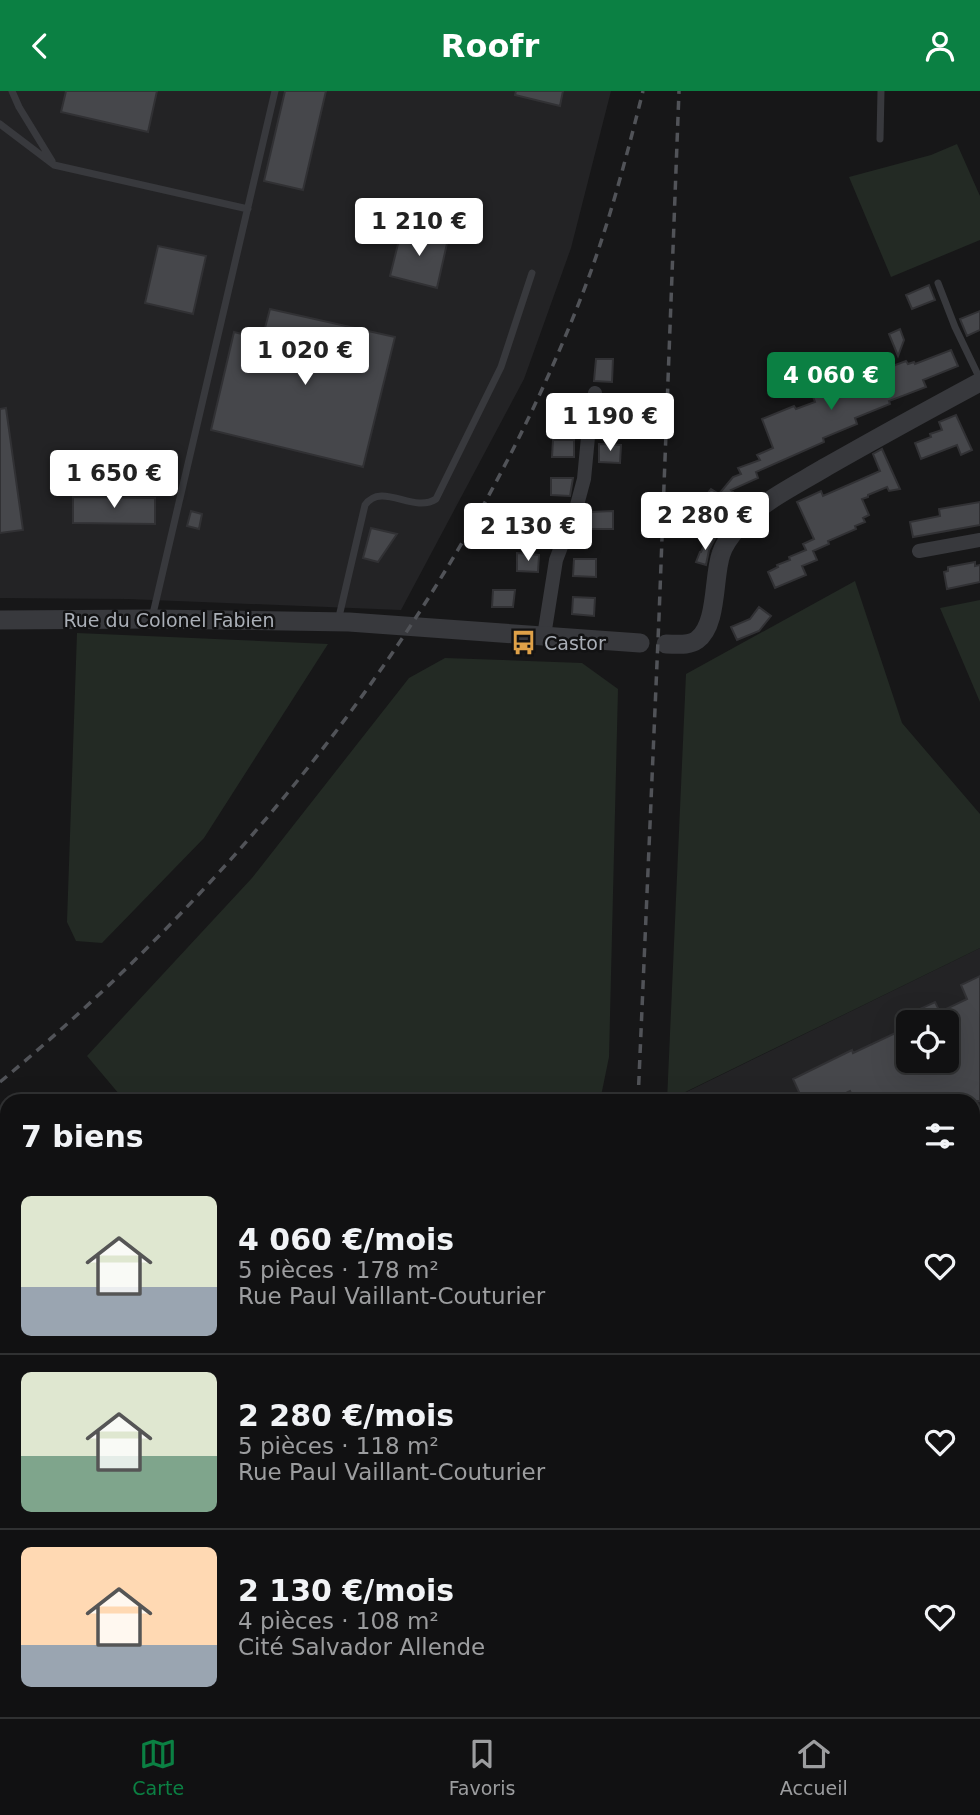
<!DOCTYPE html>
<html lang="fr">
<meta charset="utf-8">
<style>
:root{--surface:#111112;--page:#1e1f20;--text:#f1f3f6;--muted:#9c9d9f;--line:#303132;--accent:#0b8043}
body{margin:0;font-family:"DejaVu Sans",sans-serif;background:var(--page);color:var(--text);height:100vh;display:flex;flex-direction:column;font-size:26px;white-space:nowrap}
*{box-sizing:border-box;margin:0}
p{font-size:23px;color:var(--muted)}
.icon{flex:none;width:38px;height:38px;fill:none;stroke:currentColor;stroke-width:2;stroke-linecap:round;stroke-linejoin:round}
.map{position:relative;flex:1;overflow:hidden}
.side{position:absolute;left:0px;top:1003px;width:980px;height:625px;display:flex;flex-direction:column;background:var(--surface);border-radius:21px 21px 0 0;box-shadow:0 7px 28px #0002,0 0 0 2px var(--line)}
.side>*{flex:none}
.controls{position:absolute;left:896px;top:919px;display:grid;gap:14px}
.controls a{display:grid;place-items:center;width:63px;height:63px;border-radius:10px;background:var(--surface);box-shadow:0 7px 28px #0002,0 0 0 2px var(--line);font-size:35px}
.price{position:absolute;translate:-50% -60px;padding:0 16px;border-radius:7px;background:#fff;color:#222;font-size:23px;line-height:46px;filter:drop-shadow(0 2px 4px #0008)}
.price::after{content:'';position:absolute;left:50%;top:42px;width:21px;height:16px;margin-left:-10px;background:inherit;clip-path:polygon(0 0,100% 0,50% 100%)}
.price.current{background:var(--accent);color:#fff}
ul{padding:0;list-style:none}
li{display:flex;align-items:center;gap:21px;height:175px;padding:0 21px}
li+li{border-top:2px solid var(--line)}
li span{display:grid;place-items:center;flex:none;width:196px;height:140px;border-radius:10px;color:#555}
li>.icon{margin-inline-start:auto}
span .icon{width:84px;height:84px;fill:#fffc;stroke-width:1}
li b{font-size:30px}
h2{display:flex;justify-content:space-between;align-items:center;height:84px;padding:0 21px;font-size:30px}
header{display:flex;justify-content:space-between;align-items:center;height:91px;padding:0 21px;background:var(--accent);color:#fff;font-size:32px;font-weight:800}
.menu{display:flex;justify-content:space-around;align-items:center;height:98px;border-top:2px solid var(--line);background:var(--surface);font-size:19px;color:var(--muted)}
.menu a{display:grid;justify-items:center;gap:4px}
.menu .current{color:var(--accent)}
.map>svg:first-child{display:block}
</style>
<header><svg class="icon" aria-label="back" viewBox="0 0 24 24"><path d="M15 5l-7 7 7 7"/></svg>Roofr<svg class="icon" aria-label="person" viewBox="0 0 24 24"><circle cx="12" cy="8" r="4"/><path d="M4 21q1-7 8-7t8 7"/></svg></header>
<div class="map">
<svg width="980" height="1626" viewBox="0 0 980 1626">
<rect width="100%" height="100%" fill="#171718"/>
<!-- built -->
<path fill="#232325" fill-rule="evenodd" d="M0 0H611L571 157 524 288 401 519 128 508 0 507Z
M980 857V1178L973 1181V1010H668ZM908 931H947V970H908Z"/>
<!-- green -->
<path fill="#232a24" d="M957 53 980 105V149L891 186 849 86 931 64Z
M855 490 902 632 980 723V857L667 1010 686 583Z
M980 509V611L940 517Z
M77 542 328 553 204 747 102 852 76 850 67 831Z
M445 567 582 572 618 598 609 966 600 1010H351V1006L323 1010H125L87 965 252 787 409 587Z"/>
<!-- building -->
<path fill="#46474b" stroke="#313134" stroke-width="2" d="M66 0H157L148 41 61 21Z
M285 0H326L303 99 264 90Z
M516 0H563L560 15 515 4Z
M402 137 448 148 437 197 390 185Z
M158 155 206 165 193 223 145 212Z
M929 194 935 209 912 218 906 204Z
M270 218 395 246 363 376 211 339 234 241 262 248Z
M980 220V239L967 245 960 228Z
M900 238 904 249 898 265 889 243Z
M951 259 958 275 923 289 926 296 889 310 890 313 855 327 857 333 823 347 824 351 756 381 758 387 731 399 735 403 731 408 735 411 721 427 708 416 696 417 711 398 719 403 733 386 741 383 738 377 760 369 757 364 773 357 762 328 794 315 796 318 815 311 808 292 812 290 809 284 827 277 829 281 848 273 849 275 857 272 858 273 876 266 882 279 906 270 908 273 914 271 915 273Z
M596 268H613L612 291 594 290Z
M6 317 23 439 0 442V318Z
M956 324 972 359 961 364 957 354 921 368 915 352 931 346 930 343 942 339 939 331Z
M553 349H574V366H552Z
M599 353 621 354 620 372 599 371Z
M882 358 900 398 889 400 887 396 868 404V406L862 408 869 424 863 427 865 431 855 435 856 438 828 450 829 453 813 460 817 469 802 475 806 484 775 497 768 481 778 476 777 474 790 469 789 466 806 459 803 453 814 448 797 411 821 400 823 405 880 380 873 363Z
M551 387H573L570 405 551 404Z
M73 406 155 407V433L73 432Z
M980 411V434L913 446 910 431 940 425 939 418Z
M191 420 202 423 199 438 187 435Z
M613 420V438H590V421Z
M519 425H540V443L518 442Z
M371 437 397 443 378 471 363 467Z
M715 447 709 459 706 474 696 471 700 461H701L707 448Z
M517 462 539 464 538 481 517 480Z
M574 468H596V486L573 485Z
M975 471V475L980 474V491L947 498 944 481 948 480V476Z
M493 499H515L513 516H492Z
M573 506 595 507 594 525 572 523Z
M759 516 771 525 759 540 737 549 731 536 750 528Z
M980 885V1010H874L871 1003 855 1010 850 1000 829 1010H803L793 988 852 959 853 962 908 936V970H947V931H912L909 923 935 911 940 921 967 908 961 894Z"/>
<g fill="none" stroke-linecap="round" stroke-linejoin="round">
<!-- service -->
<path stroke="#38393d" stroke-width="7" d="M12 0 19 16 52 70
M0 33 54 74 248 118
M880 48 881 0
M938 192 955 236 980 288
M152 527 275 0
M338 530 365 414C382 390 413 423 436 408L501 276 532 182"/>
<!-- minor -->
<path stroke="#38393d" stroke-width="14" d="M919 460 980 449
M544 545 556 469 577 414 584 388 590 325 595 302"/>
<!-- tertiary -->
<path stroke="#38393d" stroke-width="19" d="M0 529 152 528 349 531 640 552
M666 553C677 553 689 555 697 549 718 534 713 486 721 463 724 453 731 444 738 436 762 410 796 394 826 376 877 347 928 319 980 291
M973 1202 980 1199
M0 1401H7"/>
<!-- rail -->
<path stroke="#515358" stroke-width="3.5" stroke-dasharray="9 7" stroke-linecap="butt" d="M0 991C255 779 469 503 587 191 610 129 627 64 643 0
M638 1010 659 526 679 0
M615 1626V1620"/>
</g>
<!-- icons -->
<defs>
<symbol id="bus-bare" viewBox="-9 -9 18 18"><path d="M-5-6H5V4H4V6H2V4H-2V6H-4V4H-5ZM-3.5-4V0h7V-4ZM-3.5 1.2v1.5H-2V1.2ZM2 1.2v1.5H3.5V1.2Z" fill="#dfa148" stroke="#121213" stroke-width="2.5" paint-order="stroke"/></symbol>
</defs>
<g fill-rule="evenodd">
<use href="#bus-bare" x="506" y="534" width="35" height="35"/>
</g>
<g text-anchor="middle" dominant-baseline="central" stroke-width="5" stroke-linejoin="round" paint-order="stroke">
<!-- street labels -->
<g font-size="19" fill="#aaafb7" stroke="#121213">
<text x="169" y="529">Rue du Colonel Fabien</text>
</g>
<!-- poi labels -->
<g font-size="19" fill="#aaafb7" stroke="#121213" text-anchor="start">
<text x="544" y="552">Castor</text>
</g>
</g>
</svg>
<div class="controls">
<a><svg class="icon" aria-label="locate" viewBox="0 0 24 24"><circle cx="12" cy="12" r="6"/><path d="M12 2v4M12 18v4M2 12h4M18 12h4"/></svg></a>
</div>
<b class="price" style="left:419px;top:167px">1 210 €</b>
<b class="price" style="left:305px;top:296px">1 020 €</b>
<b class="price current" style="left:831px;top:321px">4 060 €</b>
<b class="price" style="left:610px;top:362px">1 190 €</b>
<b class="price" style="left:114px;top:419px">1 650 €</b>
<b class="price" style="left:705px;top:461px">2 280 €</b>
<b class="price" style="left:528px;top:472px">2 130 €</b>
<section class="side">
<h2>7 biens<svg class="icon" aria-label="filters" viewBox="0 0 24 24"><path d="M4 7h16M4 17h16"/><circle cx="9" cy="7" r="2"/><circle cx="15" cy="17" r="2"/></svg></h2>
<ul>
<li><span style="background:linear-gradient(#dfe7d0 65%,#9aa5b1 0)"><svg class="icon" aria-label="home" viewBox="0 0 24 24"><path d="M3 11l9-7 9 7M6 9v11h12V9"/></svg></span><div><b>4 060 €/mois</b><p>5 pièces · 178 m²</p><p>Rue Paul Vaillant-Couturier</p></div><svg class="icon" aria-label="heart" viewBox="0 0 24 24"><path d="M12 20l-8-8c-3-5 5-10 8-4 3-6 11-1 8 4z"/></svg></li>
<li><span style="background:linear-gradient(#dfe7d0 60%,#7fa58c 0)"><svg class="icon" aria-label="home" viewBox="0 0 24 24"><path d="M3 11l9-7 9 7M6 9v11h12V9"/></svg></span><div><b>2 280 €/mois</b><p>5 pièces · 118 m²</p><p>Rue Paul Vaillant-Couturier</p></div><svg class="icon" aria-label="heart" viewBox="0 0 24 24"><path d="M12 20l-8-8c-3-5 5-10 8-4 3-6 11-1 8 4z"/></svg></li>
<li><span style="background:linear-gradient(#ffd9b3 70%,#9aa5b1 0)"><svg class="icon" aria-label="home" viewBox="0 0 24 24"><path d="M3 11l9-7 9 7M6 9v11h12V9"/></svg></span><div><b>2 130 €/mois</b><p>4 pièces · 108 m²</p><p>Cité Salvador Allende</p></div><svg class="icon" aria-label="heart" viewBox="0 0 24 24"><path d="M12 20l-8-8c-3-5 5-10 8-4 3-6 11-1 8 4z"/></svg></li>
</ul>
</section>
</div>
<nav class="menu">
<a class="current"><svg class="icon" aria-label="map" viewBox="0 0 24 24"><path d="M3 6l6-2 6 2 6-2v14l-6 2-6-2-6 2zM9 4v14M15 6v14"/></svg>Carte</a>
<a><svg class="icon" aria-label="saved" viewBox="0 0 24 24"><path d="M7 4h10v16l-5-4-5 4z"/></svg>Favoris</a>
<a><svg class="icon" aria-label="home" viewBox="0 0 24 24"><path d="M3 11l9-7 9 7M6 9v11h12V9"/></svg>Accueil</a>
</nav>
